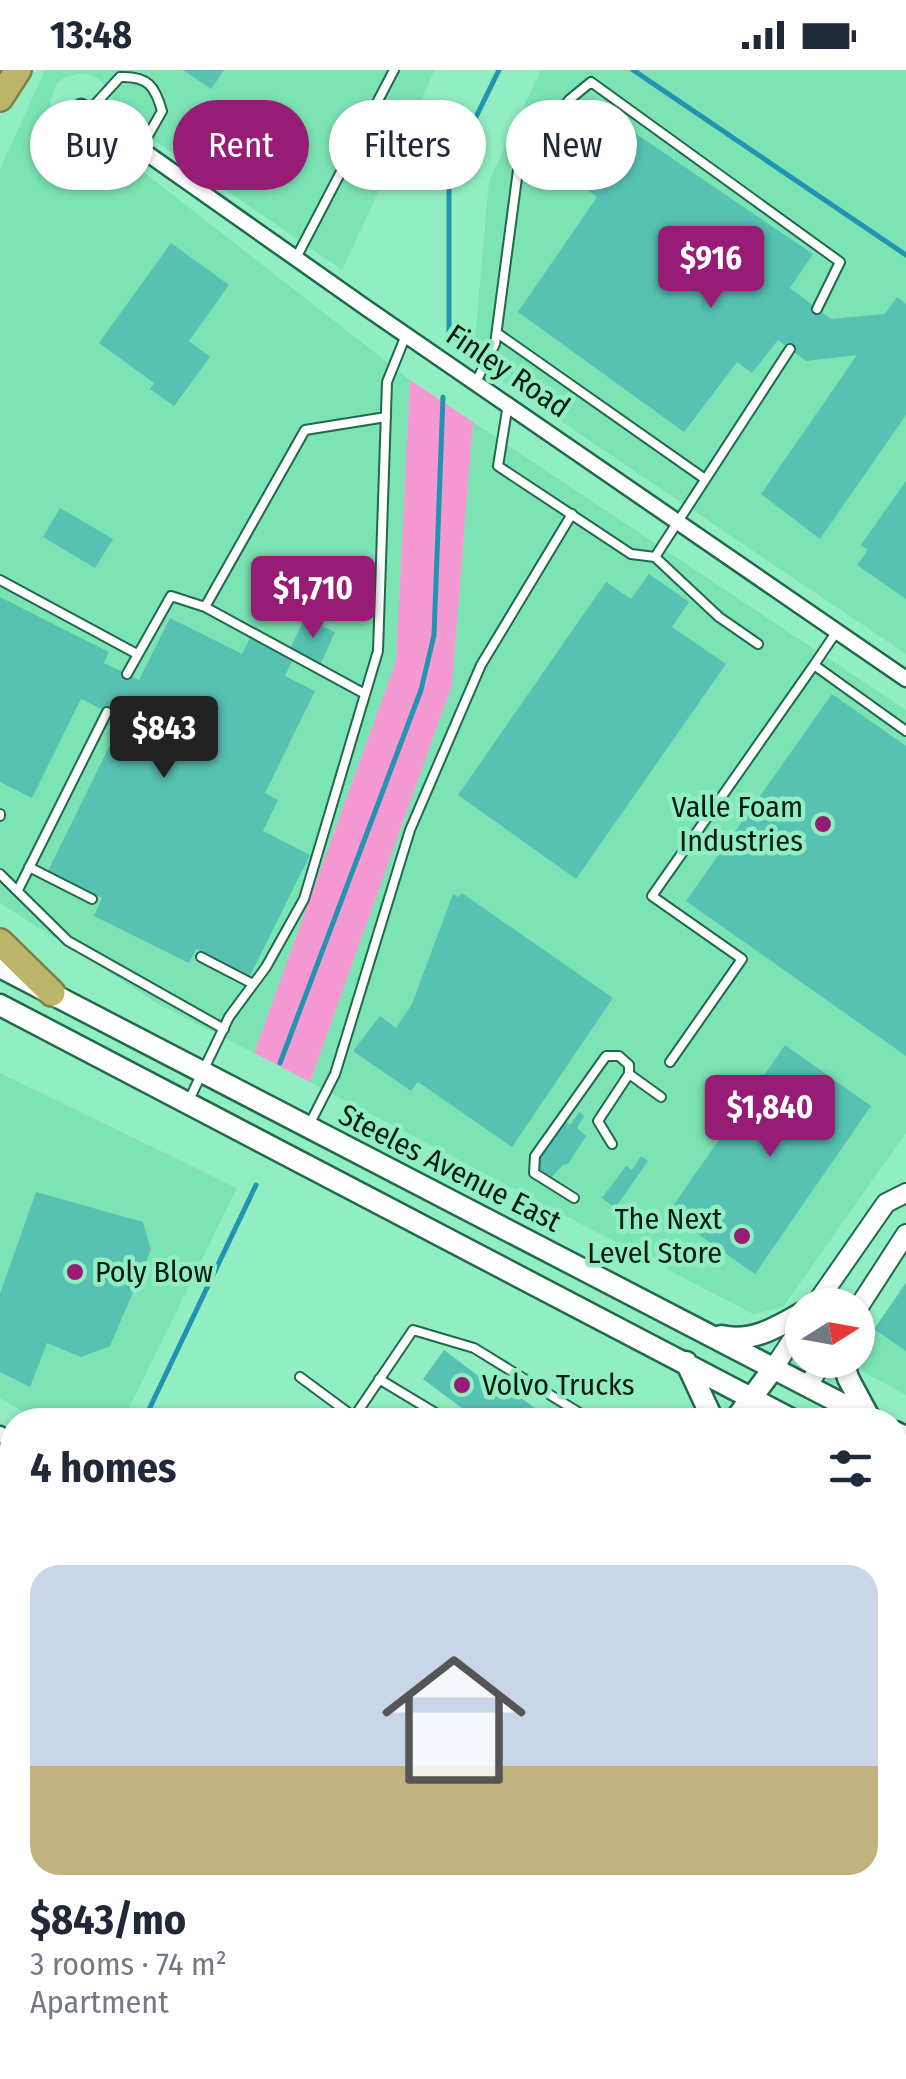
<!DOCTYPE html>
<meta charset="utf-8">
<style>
:root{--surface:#fff;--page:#f2f2f3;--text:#1f2937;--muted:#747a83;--line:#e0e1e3;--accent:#971c75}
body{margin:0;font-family:"Fira Sans Condensed",sans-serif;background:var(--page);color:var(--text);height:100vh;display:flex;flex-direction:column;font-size:38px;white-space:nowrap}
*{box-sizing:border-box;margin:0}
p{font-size:32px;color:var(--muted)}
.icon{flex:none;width:55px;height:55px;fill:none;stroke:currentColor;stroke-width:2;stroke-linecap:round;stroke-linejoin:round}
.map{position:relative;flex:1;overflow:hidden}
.sheet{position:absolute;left:0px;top:1338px;width:908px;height:672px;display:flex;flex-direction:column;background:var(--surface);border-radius:40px 40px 0 0;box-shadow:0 2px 8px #0004}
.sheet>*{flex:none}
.top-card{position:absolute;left:30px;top:30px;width:848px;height:90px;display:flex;gap:20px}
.needle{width:65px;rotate:79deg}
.buttons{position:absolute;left:785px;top:1218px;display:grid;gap:20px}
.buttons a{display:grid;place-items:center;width:90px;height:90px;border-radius:50%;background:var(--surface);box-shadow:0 2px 8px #0004;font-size:50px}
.price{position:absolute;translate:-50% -85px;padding:0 22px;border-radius:10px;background:var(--accent);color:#fff;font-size:32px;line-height:65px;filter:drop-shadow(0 2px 5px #0008)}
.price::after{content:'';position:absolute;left:50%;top:60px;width:30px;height:22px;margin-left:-15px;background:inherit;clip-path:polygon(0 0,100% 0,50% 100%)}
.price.selected{background:#222;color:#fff}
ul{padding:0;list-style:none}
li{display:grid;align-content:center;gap:20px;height:530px;padding:0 30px}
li+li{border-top:2px solid var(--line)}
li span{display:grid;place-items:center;height:310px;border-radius:30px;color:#555}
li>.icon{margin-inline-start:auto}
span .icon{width:180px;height:180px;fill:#fffc;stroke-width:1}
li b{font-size:42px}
h2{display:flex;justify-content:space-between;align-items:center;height:120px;padding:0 30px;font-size:42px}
.tag{padding:0 35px;border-radius:45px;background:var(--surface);box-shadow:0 2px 8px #0004;font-size:35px;line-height:90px}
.tag.selected{background:var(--accent);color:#fff}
.status{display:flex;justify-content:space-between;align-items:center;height:70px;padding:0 50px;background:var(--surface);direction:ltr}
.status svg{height:28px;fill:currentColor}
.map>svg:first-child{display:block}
</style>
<div class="status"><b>13:48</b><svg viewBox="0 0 49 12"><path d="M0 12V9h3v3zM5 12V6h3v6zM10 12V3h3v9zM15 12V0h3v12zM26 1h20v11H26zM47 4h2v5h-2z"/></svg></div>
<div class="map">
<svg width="906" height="2009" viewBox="0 0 906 2009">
<rect width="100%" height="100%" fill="#91eec2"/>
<!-- built -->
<path fill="#7ce3b4" d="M45 0H435L342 200 129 53 101 11 93 6 84 3 65 7 57 13 50 31 51 41 62 57 81 63 91 61 410 310 396 591 254 983 160 935 0 833V99Z
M541 0H906V584L473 292 489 111Z
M473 352 906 640V1063L783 1237 753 1244 310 1012 452 615Z
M0 1003 237 1118 123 1350H36L0 1328Z
M906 1212V1325L862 1301 858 1286Z
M0 1377 12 1384V1551L0 1577Z
M895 1432 906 1438V1876L895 1871Z
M0 1716 12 1739V1998H159L151 2009H0Z
M895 1924 906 1930V2009H311L319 1998H895Z"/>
<!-- green -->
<path fill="#f499d2" d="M410 310 473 352 452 615 310 1012 254 983 396 591Z"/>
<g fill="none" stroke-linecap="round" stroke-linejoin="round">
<!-- stream -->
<path stroke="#2094b0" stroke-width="5" d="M633 0 906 185
M449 267V102L499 0
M280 993 421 620 434 565 443 327
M144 1350 256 1115
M12 1650V1667
M174 2009 178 1998"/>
</g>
<!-- building -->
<path fill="#57c2b2" d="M183 0H224L211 19Z
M595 36 813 184 790 218 831 249 885 244 897 227 906 234V345L820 469 761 424 857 285 806 291 778 270 752 303 737 292 684 362 518 242 597 127 551 93Z
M171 173 229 215 189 271 210 287 174 336 150 319 154 313 99 273Z
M906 411V529L857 495 868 480 861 475Z
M60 438 113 469 95 498 43 467Z
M649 504 689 532 672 557 726 594 576 809 458 725 606 512 631 529Z
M0 527 109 582 104 593 139 610 170 548 242 584 250 568 293 589 285 606 315 621 265 723 278 730 263 761 310 785 250 906 196 879 189 893 94 846 102 828 48 801 112 671 164 697 175 676 81 629 32 728 0 712Z
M305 548 335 562 321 593 290 579Z
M832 624 906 676V986L686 831Z
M462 823 613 928 512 1077 418 1012 411 1021 353 981 380 946 396 958 412 934 453 824 458 827Z
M785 975 871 1036 755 1204 668 1143Z
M579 1042 584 1046 577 1058 586 1066 568 1094 563 1095 550 1109 539 1101 538 1091 566 1052 570 1055Z
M641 1086 648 1091 615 1138 602 1128 626 1096 632 1100Z
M36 1122 143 1152 151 1180 110 1276 81 1287 47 1273 30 1317 0 1302V1224Z
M906 1213V1281L874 1259Z
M444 1280 508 1328 513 1322 551 1350H478L423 1309Z
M895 1455 906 1460V1749L895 1771Z
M0 1813 12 1815 9 1843 12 1844V1898L0 1896Z
M451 1998H632L624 2009H467Z
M796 1998H860L877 2009H788Z"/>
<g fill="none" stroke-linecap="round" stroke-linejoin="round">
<defs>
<path id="service" d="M88 42 120 7C148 6 155 16 162 41L141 78
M296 188 394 0
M497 263 705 409
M476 312 495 274 518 100 569 30 591 12 840 192 817 239
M508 334 498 396 631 484 655 487 790 279
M655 487 719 547 758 574
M0 510 137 584
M205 537 305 360 386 347
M837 561 814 595 906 661
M127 604 171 526 205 537 365 624
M0 744V746
M29 797 92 829
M0 804 68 871 224 959
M18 820 107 642
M201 887 253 914
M670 992 742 889 652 826 814 595
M629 1004 661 1027
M189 1030 229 947 266 897 304 829 378 581 387 312 406 265
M308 1057 335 1004 410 760 481 595 572 444
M574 1128 534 1103 535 1086 606 986H619L629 995V1004L598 1051 612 1074
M300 1307 354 1347
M379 1309 447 1350
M352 1350 413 1260 474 1278 591 1350"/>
<path id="minor" d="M81 37 365 237 906 609
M0 1364 12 1371
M895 1907 906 1913"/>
<path id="tertiary" d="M815 1235 886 1133 906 1123
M858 1238 906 1164
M773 1299 802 1255
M807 1317 824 1290"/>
<path id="secondary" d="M0 897 873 1350
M0 935 793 1350
M721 1266C751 1273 776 1258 802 1243
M843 1290 848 1308 870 1349
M686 1292 713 1350
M735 1350 773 1299
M895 1362 906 1367
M895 1404 906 1410
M271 2009 280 1998"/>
<path id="motorway" d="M0 28 18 0
M0 872 52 923"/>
</defs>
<!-- service casing -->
<use href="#service" stroke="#20694c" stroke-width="12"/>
<!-- minor casing -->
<use href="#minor" stroke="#20694c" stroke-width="19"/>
<!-- tertiary casing -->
<use href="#tertiary" stroke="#20694c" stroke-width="22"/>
<!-- secondary casing -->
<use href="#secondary" stroke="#20694c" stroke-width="25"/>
<!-- motorway casing -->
<use href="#motorway" stroke="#7b7f4a" stroke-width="30"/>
<!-- service -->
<use href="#service" stroke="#fff" stroke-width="8"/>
<!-- minor -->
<use href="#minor" stroke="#fff" stroke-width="14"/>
<!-- tertiary -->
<use href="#tertiary" stroke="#fff" stroke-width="18"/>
<!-- secondary -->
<use href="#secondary" stroke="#fff" stroke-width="20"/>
<!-- motorway -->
<use href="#motorway" stroke="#bdb56a" stroke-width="25"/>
</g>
<!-- markers -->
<g fill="#971c75" stroke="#91eec2" stroke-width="4">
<circle cx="823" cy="754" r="10"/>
<circle cx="742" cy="1166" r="10"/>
<circle cx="75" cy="1202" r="10"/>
<circle cx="462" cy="1315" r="10"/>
</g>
<g text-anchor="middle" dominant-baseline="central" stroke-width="9" stroke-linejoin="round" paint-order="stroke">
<!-- street labels -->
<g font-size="30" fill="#001c10" stroke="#91eec2">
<text transform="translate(508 301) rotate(34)">Finley Road</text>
<text transform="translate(450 1098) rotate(27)">Steeles Avenue East</text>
</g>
<!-- poi labels -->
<g font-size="30" fill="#001c10" stroke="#91eec2" text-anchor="end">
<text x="803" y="737">Valle Foam<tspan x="803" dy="34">Industries</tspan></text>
<text x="722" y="1149">The Next<tspan x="722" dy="34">Level Store</tspan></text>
<text x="95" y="1202" text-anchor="start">Poly Blow</text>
<text x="482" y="1315" text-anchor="start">Volvo Trucks</text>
</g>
</g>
</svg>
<div class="buttons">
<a><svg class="needle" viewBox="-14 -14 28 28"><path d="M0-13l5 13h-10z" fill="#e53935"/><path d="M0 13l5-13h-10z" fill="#747a83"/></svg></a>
</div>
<b class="price" style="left:711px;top:241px">$916</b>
<b class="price" style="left:313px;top:571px">$1,710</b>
<b class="price selected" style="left:164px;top:711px">$843</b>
<b class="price" style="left:770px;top:1090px">$1,840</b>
<div class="top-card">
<a class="tag">Buy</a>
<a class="tag selected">Rent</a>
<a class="tag">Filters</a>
<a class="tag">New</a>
</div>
<section class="sheet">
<h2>4 homes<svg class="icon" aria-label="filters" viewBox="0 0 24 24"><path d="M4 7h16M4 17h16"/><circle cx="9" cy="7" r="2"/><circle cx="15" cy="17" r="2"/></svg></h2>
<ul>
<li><span style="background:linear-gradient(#c9d6e8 65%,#c2b280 0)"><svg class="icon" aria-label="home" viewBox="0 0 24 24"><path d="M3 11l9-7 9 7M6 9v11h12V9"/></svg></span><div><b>$843/mo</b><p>3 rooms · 74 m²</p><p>Apartment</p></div></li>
</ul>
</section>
</div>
